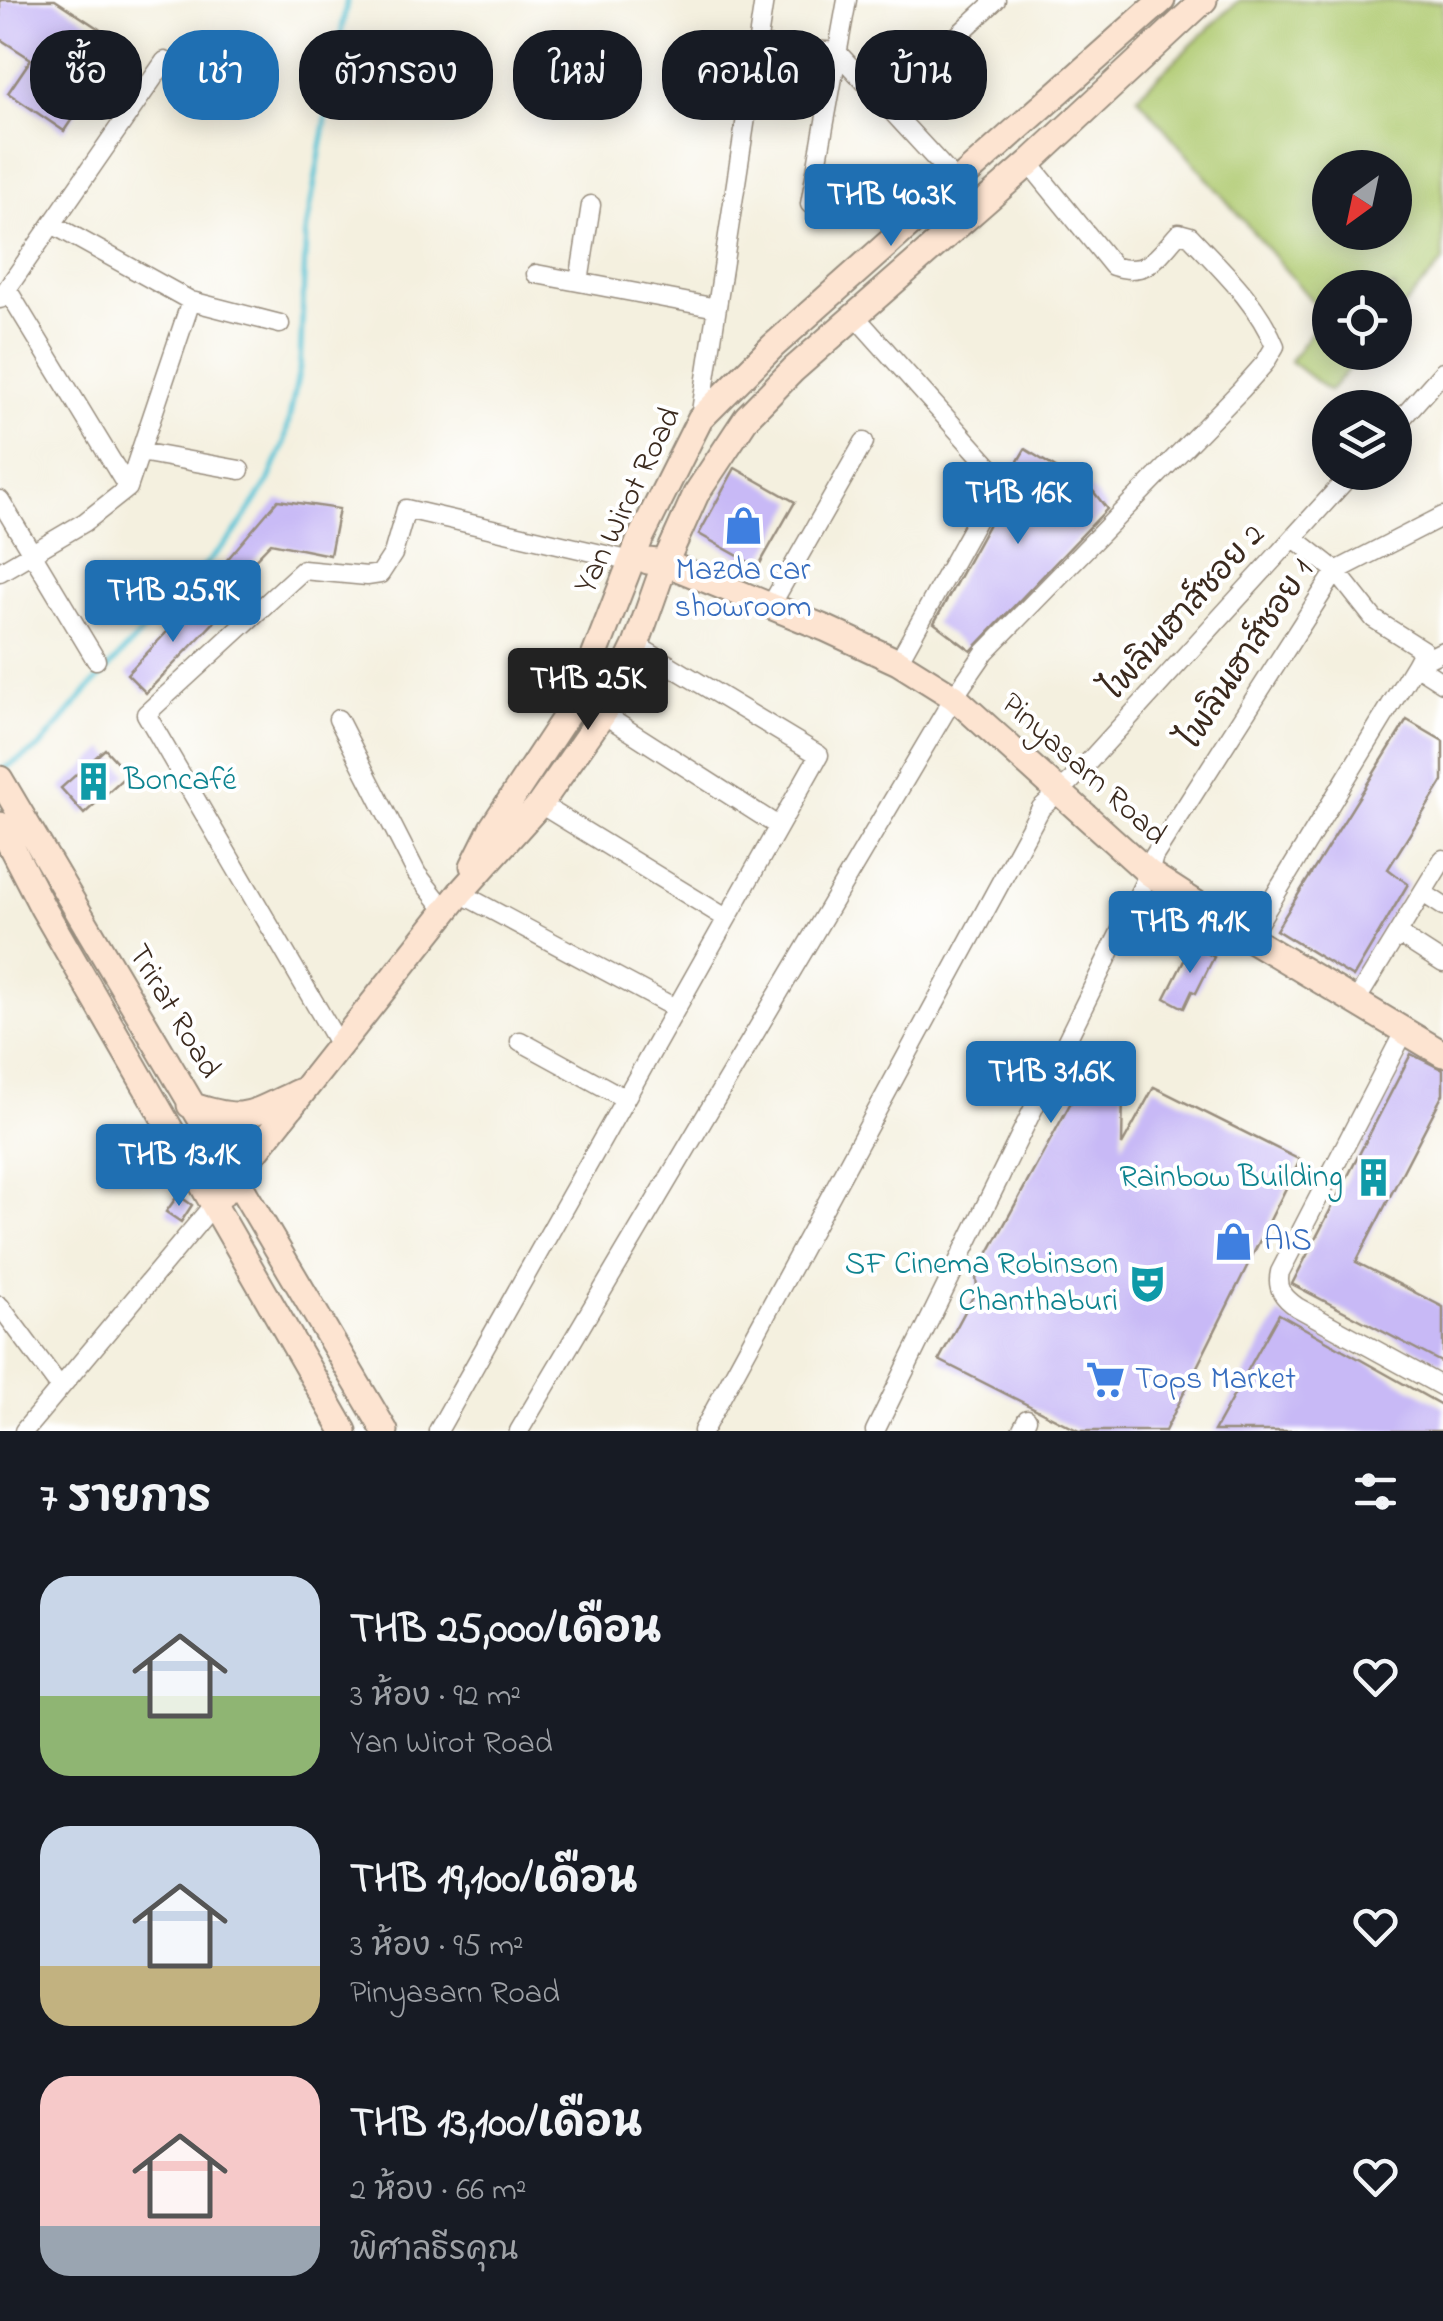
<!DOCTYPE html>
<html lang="th">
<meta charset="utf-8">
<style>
:root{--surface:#171b24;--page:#20242c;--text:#f1f3f6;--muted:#9ea1a6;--accent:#1f6fb2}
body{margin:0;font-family:"Indie Flower","Playpen Sans Thai",sans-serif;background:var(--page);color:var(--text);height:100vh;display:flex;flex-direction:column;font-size:38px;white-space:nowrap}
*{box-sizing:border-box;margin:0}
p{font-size:32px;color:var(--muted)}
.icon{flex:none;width:55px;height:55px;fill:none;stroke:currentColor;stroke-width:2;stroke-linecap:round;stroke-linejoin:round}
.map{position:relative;height:1431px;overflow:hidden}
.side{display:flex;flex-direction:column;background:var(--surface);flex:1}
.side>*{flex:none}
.banner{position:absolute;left:30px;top:30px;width:1385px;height:90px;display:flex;gap:20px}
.needle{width:65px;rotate:213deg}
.tools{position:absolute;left:1312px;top:150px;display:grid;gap:20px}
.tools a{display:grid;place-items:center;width:100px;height:100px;border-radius:50%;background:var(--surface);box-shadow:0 5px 25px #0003;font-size:50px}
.price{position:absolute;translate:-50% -85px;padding:0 22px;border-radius:10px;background:var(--accent);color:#fff;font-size:32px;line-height:65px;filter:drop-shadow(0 2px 5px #0008)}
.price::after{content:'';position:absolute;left:50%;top:60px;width:30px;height:22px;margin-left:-15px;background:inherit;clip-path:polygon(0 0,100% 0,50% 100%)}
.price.current{background:#222;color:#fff}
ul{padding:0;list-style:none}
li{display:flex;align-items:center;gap:30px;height:250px;padding:0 40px}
li span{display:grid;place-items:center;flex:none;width:280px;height:200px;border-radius:30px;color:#555}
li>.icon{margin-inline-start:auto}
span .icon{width:120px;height:120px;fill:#fffc;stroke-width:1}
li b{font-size:42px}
h2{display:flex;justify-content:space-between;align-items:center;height:120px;padding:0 40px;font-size:42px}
.chip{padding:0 35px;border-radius:40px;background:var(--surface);box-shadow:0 5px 25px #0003;font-size:35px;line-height:90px}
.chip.current{background:var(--accent);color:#fff}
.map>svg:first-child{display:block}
</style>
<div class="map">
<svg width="1443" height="1431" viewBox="0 0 1443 1431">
<rect width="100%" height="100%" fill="#fff"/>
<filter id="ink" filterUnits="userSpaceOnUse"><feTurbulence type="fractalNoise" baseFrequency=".01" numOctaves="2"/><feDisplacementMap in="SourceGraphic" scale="20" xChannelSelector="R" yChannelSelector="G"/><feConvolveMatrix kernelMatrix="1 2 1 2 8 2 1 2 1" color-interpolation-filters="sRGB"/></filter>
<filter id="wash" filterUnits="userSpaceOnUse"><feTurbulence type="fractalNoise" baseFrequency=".0048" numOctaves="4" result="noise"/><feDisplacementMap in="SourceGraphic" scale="40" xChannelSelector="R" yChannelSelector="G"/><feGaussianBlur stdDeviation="2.25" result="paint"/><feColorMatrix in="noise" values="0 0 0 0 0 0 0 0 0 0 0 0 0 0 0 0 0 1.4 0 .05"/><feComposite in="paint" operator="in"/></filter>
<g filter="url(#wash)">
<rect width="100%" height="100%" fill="#f4f0df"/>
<!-- green -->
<path fill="#b0cb72" stroke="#767a48" stroke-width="2.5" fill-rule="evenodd" d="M1239 0 1443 2V262L1395 316V288H1330V352L1363 353 1329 391 1290 361 1324 315 1137 96ZM1330 168H1395V232H1330Z
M273 1112 239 1155 217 1120Z"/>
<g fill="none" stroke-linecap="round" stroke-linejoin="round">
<!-- stream -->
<path stroke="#5ac4d6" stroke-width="5" d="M3 769 39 748 87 691 234 534 267 484 284 444 300 366 306 232 347 0"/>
</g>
<g id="blocks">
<!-- building -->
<path fill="#c8b9f6" d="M0 0H55L122 44 64 131 8 93 31 59 0 39Z
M1025 449 1093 491 1107 509 971 651 934 623 1011 484V473Z
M735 468 795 502 758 567 699 534Z
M278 500 339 509 330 555 271 543 242 573 226 561Z
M200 597 220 616 146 693 127 674Z
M1407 720 1443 741V781L1388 869 1408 884 1353 977 1276 930Z
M105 749 128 774 84 814 61 788Z
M1192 945 1214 957 1196 993 1192 991 1184 1008 1165 998Z
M1411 1054 1443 1070V1094L1356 1262 1443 1307V1363L1292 1284Z
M1105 1073 1119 1083 1123 1091 1122 1145 1154 1087 1300 1160 1165 1431H1079L939 1360 977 1289 976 1276 1081 1084 1094 1074Z
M178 1195 192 1205 181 1222 166 1212Z
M1279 1314 1443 1406V1431H1214Z"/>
</g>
</g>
<g filter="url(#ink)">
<use href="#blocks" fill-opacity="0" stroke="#988d7e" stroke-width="2.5"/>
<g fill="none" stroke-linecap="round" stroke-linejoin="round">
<defs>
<path id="street" d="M757 45 837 52 957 182
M885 103 996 0
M810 204 847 0
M52 224 191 301 280 324
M536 274 717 308
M579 282 591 205
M7 289 128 488
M0 299 165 61
M855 316 1000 478 898 662
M700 418 764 0
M1395 426 1443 372
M140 452 240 470
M0 500 96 660
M1294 538 1336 571 1374 619 1423 650 1415 665 1443 683
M0 572 85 522 128 488 191 301
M771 605 864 442
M603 714 778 826
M338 719 417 874 446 911
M540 804 726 918
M460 893 675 1008
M1423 893 1443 906
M1398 934 1443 963
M1249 938 1415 665 1443 651
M1356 1001 1443 859
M1404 1032 1280 1272C1276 1289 1284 1298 1297 1307L1443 1387
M520 1041 624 1098
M339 1045 146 714 303 570 367 576 380 574 393 554 406 509 632 561
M0 1306 60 1387
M24 1431 214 1204
M438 1431 819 755 636 645
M519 1431 954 697 985 652 1241 390 1265 363 1275 346C1257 302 1222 270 1190 236L1179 233C1157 257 1148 277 1113 266L1029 163
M703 1431 1041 808 1072 780 1353 472
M875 1431 1149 873 1154 856 1336 571 1443 516
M1021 1431 1027 1419"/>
<path id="secondary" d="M648 561 665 563 827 629 898 662 954 697 1149 873 1249 938 1443 1054
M0 779 385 1431
M0 825 43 908 344 1431
M473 866 492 828 578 698 640 539 700 419 773 346 1162 0
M190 1105C245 1123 247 1116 298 1092
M214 1204 460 893 540 804 603 714 636 645 665 563 696 494 747 417 793 370 1029 163 1204 0"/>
</defs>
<!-- street casing -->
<use href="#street" stroke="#988d7e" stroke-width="21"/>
<!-- secondary casing -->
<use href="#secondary" stroke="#988d7e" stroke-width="29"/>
<!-- street -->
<use href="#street" stroke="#fff" stroke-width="18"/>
<!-- secondary -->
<use href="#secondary" stroke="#fde4d1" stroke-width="25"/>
</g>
</g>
<!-- icons -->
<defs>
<symbol id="shop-bare" viewBox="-9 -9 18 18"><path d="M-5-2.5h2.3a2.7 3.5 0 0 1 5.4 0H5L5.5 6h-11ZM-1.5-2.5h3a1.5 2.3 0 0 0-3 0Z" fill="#3f7fe0" stroke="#fff" stroke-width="2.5" paint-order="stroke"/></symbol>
<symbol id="building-bare" viewBox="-9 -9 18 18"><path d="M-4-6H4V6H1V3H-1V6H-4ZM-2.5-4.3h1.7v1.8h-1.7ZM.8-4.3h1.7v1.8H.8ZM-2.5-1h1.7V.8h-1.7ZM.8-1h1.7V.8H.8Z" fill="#0f9aa8" stroke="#fff" stroke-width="2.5" paint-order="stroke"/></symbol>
<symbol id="theatre-bare" viewBox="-9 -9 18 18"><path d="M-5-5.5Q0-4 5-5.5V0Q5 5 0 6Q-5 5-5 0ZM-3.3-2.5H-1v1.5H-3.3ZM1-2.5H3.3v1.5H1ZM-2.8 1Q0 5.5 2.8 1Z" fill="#0f9aa8" stroke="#fff" stroke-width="2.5" paint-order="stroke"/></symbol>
<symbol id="supermarket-bare" viewBox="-9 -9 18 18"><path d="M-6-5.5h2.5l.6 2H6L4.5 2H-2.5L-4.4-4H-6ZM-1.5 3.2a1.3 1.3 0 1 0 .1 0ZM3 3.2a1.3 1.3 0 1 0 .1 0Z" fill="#3f7fe0" stroke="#fff" stroke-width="2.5" paint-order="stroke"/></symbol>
</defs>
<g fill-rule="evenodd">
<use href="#shop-bare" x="716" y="498" width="55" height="55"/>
<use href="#building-bare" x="66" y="754" width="55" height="55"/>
<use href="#building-bare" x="1346" y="1150" width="55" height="55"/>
<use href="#shop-bare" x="1206" y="1214" width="55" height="55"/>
<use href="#theatre-bare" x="1120" y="1256" width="55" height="55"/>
<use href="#supermarket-bare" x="1078" y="1352" width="55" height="55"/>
</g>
<g text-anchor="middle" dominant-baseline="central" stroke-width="8" stroke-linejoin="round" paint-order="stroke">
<!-- street labels -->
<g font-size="32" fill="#3b2a1e" stroke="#fff">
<text transform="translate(629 501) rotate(-64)">Yan Wirot Road</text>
<text transform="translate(1185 613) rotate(-48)">ไพลินเฮาส์ซอย 2</text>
<text transform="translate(1248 655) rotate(-57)">ไพลินเฮาส์ซอย 1</text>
<text transform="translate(1083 770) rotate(42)">Pinyasarn Road</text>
<text transform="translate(173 1012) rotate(59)">Trirat Road</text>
</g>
<!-- shop labels -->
<g font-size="32" fill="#366cbe" stroke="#fff" text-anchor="start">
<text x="743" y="571" text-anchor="middle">Mazda car<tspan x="743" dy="37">showroom</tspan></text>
<text x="1264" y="1241">AIS</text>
<text x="1135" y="1380">Tops Market</text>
</g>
<!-- culture labels -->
<g font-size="32" fill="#0d838f" stroke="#fff" text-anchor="end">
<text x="124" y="781" text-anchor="start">Boncafé</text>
<text x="1343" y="1178">Rainbow Building</text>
<text x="1118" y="1265">SF Cinema Robinson<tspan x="1118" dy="37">Chanthaburi</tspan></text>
</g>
</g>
</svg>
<div class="tools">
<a><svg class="needle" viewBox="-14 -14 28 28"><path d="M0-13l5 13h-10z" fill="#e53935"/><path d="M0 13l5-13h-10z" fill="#9ea1a6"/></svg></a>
<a><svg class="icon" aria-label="locate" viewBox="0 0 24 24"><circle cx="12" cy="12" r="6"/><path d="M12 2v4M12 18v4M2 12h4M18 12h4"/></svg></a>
<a><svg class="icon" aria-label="layers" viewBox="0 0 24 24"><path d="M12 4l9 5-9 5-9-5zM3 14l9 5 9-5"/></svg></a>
</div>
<b class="price" style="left:891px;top:249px">THB 40.3K</b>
<b class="price" style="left:1018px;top:547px">THB 16K</b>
<b class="price" style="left:173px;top:645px">THB 25.9K</b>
<b class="price current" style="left:588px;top:733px">THB 25K</b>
<b class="price" style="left:1190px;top:976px">THB 19.1K</b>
<b class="price" style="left:1051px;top:1126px">THB 31.6K</b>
<b class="price" style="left:179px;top:1209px">THB 13.1K</b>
<div class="banner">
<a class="chip">ซื้อ</a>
<a class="chip current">เช่า</a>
<a class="chip">ตัวกรอง</a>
<a class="chip">ใหม่</a>
<a class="chip">คอนโด</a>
<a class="chip">บ้าน</a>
</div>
</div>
<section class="side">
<h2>7 รายการ<svg class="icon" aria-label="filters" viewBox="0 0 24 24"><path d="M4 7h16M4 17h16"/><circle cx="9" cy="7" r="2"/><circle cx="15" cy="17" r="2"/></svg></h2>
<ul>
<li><span style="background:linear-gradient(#c9d6e8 60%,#8fb573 0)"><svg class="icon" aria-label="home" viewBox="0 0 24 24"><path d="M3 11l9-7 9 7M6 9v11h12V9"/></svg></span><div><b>THB 25,000/เดือน</b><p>3 ห้อง · 92 m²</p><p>Yan Wirot Road</p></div><svg class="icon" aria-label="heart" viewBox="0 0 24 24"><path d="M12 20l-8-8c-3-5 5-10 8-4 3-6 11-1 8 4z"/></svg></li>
<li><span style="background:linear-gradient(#c9d6e8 70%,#c2b280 0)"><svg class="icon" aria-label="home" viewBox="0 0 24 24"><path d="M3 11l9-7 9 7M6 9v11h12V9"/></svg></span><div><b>THB 19,100/เดือน</b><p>3 ห้อง · 95 m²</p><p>Pinyasarn Road</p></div><svg class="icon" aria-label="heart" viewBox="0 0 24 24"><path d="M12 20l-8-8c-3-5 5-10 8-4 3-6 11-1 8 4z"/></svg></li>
<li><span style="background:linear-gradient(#f6c9c9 75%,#9aa5b1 0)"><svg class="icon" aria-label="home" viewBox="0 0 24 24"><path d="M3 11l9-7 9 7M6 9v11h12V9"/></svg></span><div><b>THB 13,100/เดือน</b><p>2 ห้อง · 66 m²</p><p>พิศาลธีรคุณ</p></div><svg class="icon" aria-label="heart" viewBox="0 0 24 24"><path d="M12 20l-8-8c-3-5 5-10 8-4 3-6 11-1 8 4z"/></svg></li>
</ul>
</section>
